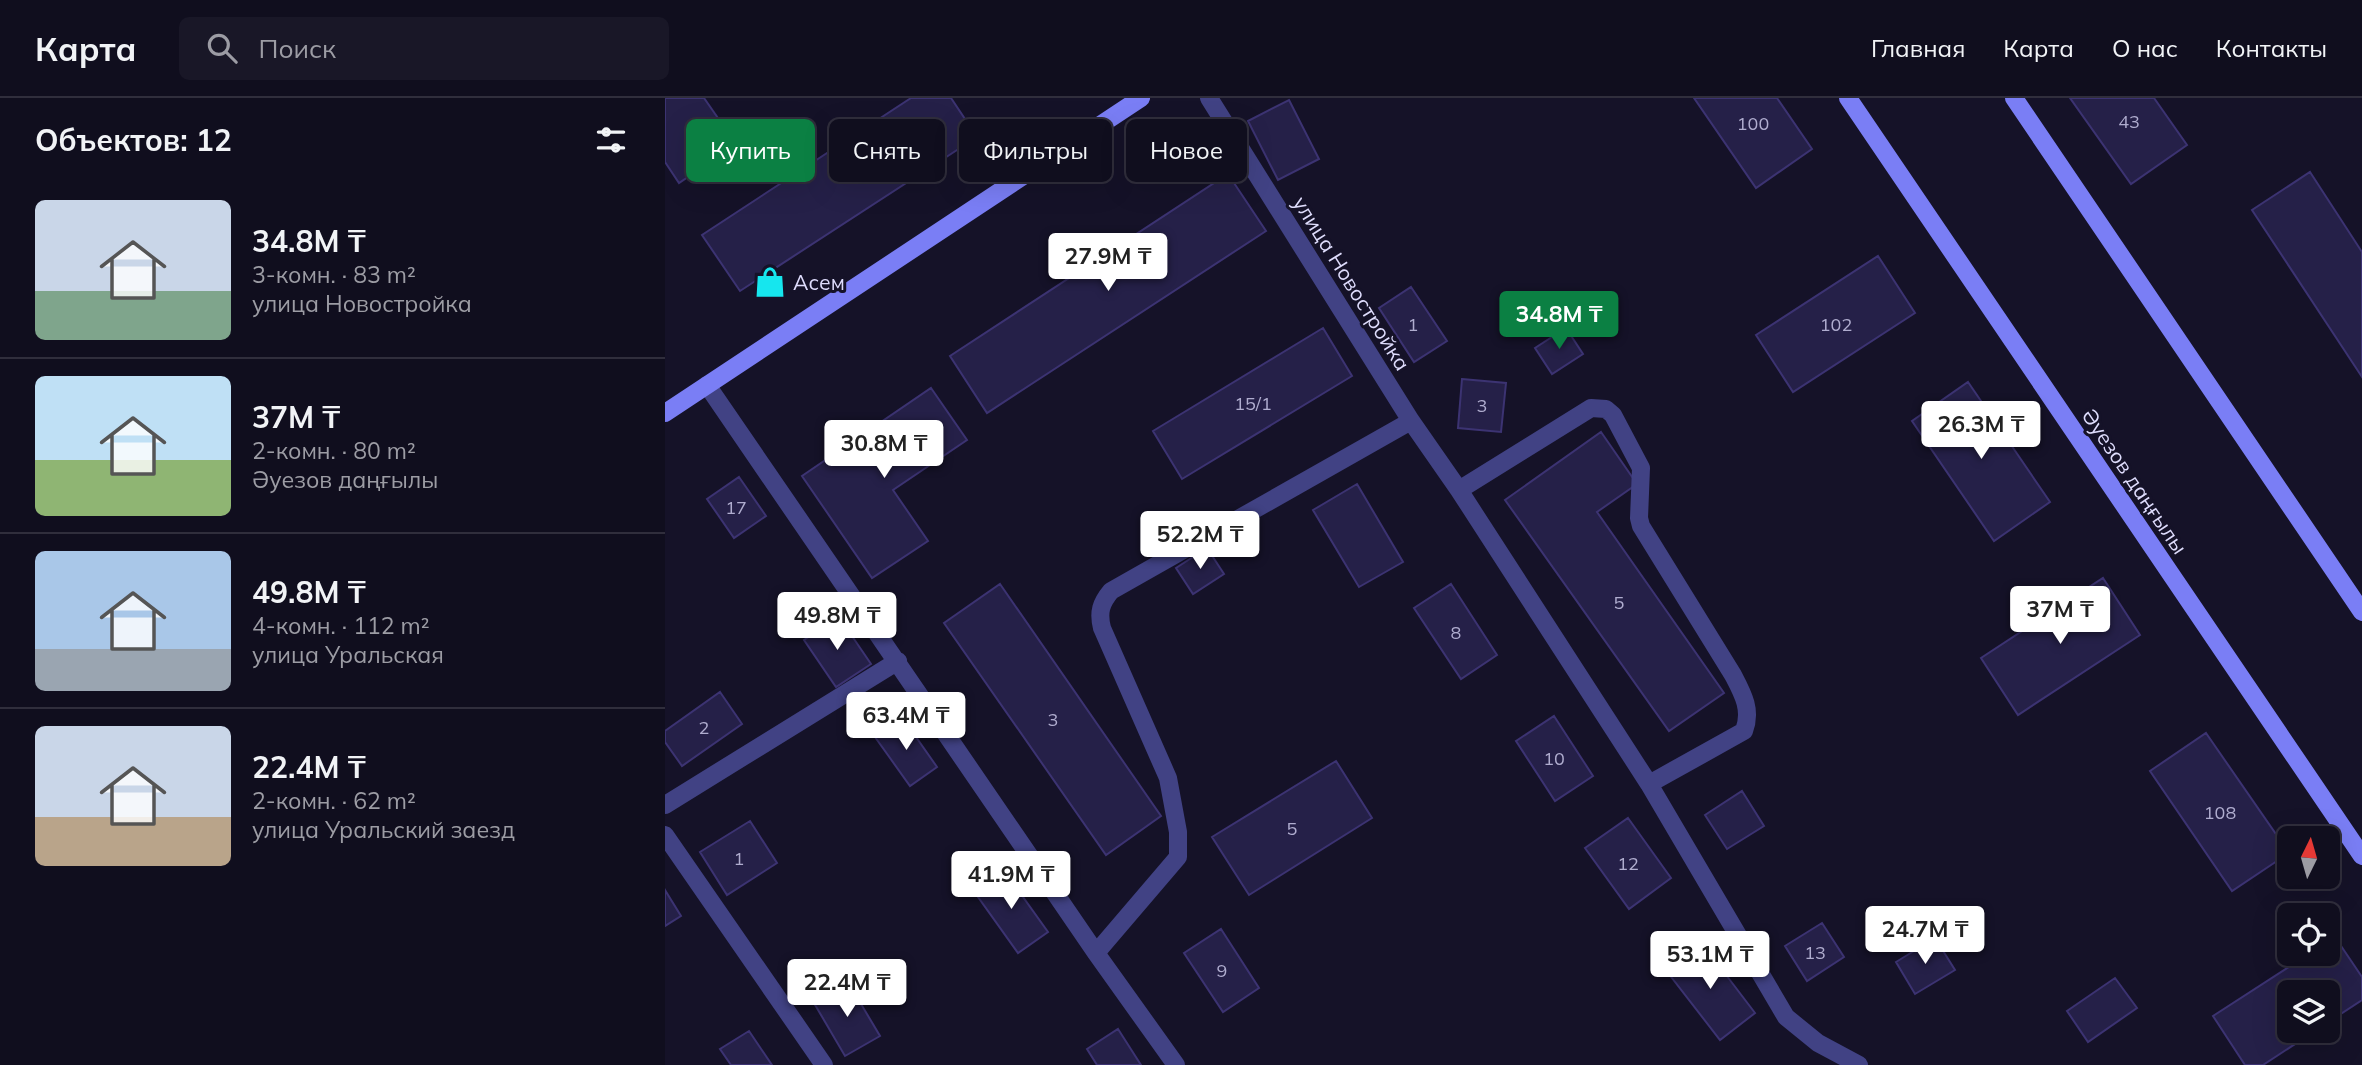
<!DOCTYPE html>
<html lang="ru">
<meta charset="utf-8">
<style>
:root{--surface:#100e1e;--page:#191727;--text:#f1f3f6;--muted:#9c9ca4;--line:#302e3c;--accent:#0b8043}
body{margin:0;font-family:Mulish,sans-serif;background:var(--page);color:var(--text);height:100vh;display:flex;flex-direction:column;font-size:26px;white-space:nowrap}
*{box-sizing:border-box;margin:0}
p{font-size:23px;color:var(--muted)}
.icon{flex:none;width:38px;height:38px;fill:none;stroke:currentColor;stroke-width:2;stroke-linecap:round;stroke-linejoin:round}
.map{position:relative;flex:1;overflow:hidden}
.drawer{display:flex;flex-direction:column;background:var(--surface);width:665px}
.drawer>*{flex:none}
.banner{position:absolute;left:21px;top:21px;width:665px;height:63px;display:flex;gap:14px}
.needle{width:46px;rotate:5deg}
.tools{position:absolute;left:1612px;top:728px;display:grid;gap:14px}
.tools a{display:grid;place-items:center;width:63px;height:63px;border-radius:10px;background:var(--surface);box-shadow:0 7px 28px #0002,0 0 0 2px var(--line);font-size:35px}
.price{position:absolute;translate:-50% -60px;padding:0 16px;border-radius:7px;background:#fff;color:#222;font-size:23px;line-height:46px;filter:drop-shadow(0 2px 4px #0008)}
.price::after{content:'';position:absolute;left:50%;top:42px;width:21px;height:16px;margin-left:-10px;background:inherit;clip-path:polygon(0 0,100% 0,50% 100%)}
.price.active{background:var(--accent);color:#fff}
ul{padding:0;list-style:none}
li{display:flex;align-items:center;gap:21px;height:175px;padding:0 35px}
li+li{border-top:2px solid var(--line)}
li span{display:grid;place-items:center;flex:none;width:196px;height:140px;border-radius:10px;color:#555}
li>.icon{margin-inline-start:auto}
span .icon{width:84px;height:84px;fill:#fffc;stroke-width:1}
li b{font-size:30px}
h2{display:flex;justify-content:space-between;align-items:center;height:84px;padding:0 35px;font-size:30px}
.chip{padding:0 24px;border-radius:10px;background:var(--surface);box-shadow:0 7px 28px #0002,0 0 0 2px var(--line);font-size:24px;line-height:63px}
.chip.active{background:var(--accent);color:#fff}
header{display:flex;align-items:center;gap:42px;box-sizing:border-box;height:98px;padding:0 35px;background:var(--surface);border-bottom:2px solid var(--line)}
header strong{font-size:33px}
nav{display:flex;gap:38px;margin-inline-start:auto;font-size:24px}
.search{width:490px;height:63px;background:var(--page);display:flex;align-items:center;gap:18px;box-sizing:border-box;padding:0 24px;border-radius:10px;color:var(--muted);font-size:26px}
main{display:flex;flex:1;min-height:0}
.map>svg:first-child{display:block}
</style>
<header>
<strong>Карта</strong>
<div class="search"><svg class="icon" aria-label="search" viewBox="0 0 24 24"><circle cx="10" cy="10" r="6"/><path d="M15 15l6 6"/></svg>Поиск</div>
<nav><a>Главная</a><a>Карта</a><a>О нас</a><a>Контакты</a></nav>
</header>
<main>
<section class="drawer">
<h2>Объектов: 12<svg class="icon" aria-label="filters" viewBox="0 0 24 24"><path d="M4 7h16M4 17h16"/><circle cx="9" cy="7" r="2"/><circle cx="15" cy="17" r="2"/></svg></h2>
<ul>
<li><span style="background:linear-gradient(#c9d6e8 65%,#7fa58c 0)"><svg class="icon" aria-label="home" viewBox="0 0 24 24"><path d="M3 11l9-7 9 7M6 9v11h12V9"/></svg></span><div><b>34.8M ₸</b><p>3-комн. · 83 m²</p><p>улица Новостройка</p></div></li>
<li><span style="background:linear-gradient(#bfe0f5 60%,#8fb573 0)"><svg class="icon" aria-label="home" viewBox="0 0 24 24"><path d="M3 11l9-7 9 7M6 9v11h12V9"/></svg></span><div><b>37M ₸</b><p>2-комн. · 80 m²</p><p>Әуезов даңғылы</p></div></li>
<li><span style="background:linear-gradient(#a9c7e8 70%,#9aa5b1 0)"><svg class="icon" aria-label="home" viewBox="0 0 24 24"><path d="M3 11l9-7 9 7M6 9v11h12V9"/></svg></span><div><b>49.8M ₸</b><p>4-комн. · 112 m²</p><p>улица Уральская</p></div></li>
<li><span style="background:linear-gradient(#c9d6e8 65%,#b9a48a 0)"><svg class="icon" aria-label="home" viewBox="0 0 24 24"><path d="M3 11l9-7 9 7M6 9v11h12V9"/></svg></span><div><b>22.4M ₸</b><p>2-комн. · 62 m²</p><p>улица Уральский заезд</p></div></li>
</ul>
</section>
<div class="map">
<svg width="1697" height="967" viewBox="0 0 1697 967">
<rect width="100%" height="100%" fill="#151228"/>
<!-- building -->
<path fill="#252048" stroke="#3c3372" stroke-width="2" d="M0 0H39L71 46 14 85 0 64Z
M246 0H286L312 39 75 193 37 137Z
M1029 0H1112L1147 51 1091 90Z
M1405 0H1489L1522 47 1466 86Z
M624 2 654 61 613 82 583 23Z
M1645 74 1697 154V279L1587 112Z
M563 76 601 133 322 315 285 258Z
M1213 158 1250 215 1128 294 1091 237Z
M746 189 782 243 749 264 714 210Z
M658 230 687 278 517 381 488 333Z
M901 230 918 256 887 276 870 250Z
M797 281 841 285 836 334 793 330Z
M1303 284 1385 404 1329 443 1247 323Z
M266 290 302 342 228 392 263 443 207 480 137 378Z
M936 334 972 386 932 414 1059 595 1004 633 840 402Z
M74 379 101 418 69 440 42 401Z
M692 386 738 464 694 489 648 412Z
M542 450 559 476 528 496 511 470Z
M1438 480 1475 537 1353 617 1316 560Z
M335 486 496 718 441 757 279 525Z
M786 486 832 557 796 581 749 510Z
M174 519 206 566 171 589 139 542Z
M55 594 77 626 17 668 0 644V633Z
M889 618 928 678 890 703 851 643Z
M237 619 272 669 245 688 210 639Z
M1541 635 1624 755 1567 793 1485 673Z
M671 663 707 720 584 797 547 739Z
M1077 693 1099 728 1062 751 1040 717Z
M963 720 1006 780 964 811 920 750Z
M85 723 112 765 62 797 35 754Z
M338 771 383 834 353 855 308 792Z
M0 792 16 818 0 828Z
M1157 825 1179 859 1142 883 1120 848Z
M556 831 594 890 558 914 519 855Z
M1670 839 1697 879V902L1662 925V894H1624V933H1650L1598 967H1580L1548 918 1644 856H1662V844Z
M1270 840 1290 872 1250 896 1231 864Z
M1036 844 1090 915 1055 942 1000 871Z
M1450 880 1472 910 1423 944 1402 913Z
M183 884 215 938 180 958 149 905Z
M453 931 476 967H432L422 951Z
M84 933 107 967H66L55 951Z"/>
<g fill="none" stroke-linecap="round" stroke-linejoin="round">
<!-- street -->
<path stroke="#414284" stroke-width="18" d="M544 0 746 323 794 392 984 686 1121 919 1153 945 1194 967
M42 287 431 855 511 967
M794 392 926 310 941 311 948 317 976 370 974 420 976 428 1068 577C1078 596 1087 612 1079 633L984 686
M0 707 233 563
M0 737 159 967
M431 855 513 759V734L503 680 437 530C433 514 436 505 446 493L746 323"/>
<!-- secondary -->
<path stroke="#7a7ef5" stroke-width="18" d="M1183 0 1697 758
M1349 0 1697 514
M0 315 476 0"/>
</g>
<!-- icons -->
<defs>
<symbol id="shop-bare" viewBox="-9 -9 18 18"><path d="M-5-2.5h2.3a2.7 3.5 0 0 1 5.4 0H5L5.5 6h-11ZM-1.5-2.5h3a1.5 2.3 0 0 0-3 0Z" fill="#16e6ee" stroke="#151228" stroke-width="2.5" paint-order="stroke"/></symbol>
</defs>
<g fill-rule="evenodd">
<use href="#shop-bare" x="83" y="162" width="44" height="44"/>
</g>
<g text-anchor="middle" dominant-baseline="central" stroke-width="6" stroke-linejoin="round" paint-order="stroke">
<!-- number labels -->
<g font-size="18" fill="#b0adcf">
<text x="1464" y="23">43</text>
<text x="1088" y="25">100</text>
<text x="748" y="226">1</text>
<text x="1171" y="226">102</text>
<text x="588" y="305">15/1</text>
<text x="817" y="307">3</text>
<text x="71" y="409">17</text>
<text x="954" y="504">5</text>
<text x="791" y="534">8</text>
<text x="388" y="621">3</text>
<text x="39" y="629">2</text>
<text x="889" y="660">10</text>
<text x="1555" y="714">108</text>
<text x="627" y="730">5</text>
<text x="74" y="760">1</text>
<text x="963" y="765">12</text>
<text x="1150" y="854">13</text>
<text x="557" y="872">9</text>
</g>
<!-- poi labels -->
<g font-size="21" fill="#dedcfc" stroke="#151228" text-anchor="start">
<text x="128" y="184">Асем</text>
</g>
<!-- street labels -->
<g font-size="21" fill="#dedcfc" stroke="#151228">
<text transform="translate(687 185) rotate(58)">улица Новостройка</text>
<text transform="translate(1470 383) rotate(56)">Әуезов даңғылы</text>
</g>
</g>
</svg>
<div class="tools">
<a><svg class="needle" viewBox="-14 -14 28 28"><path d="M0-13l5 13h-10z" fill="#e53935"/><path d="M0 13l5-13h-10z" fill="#9c9ca4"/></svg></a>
<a><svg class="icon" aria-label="locate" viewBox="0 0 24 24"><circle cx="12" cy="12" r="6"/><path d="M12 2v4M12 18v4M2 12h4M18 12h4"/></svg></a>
<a><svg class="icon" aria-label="layers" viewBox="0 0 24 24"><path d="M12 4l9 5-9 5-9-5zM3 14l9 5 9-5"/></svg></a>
</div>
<b class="price" style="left:443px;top:195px">27.9M ₸</b>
<b class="price active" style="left:894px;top:253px">34.8M ₸</b>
<b class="price" style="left:1316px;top:363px">26.3M ₸</b>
<b class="price" style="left:219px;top:382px">30.8M ₸</b>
<b class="price" style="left:535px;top:473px">52.2M ₸</b>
<b class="price" style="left:1395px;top:548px">37M ₸</b>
<b class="price" style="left:172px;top:554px">49.8M ₸</b>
<b class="price" style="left:241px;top:654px">63.4M ₸</b>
<b class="price" style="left:346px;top:813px">41.9M ₸</b>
<b class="price" style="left:1260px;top:868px">24.7M ₸</b>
<b class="price" style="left:1045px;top:893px">53.1M ₸</b>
<b class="price" style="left:182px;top:921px">22.4M ₸</b>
<div class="banner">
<a class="chip active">Купить</a>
<a class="chip">Снять</a>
<a class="chip">Фильтры</a>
<a class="chip">Новое</a>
</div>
</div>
</main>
